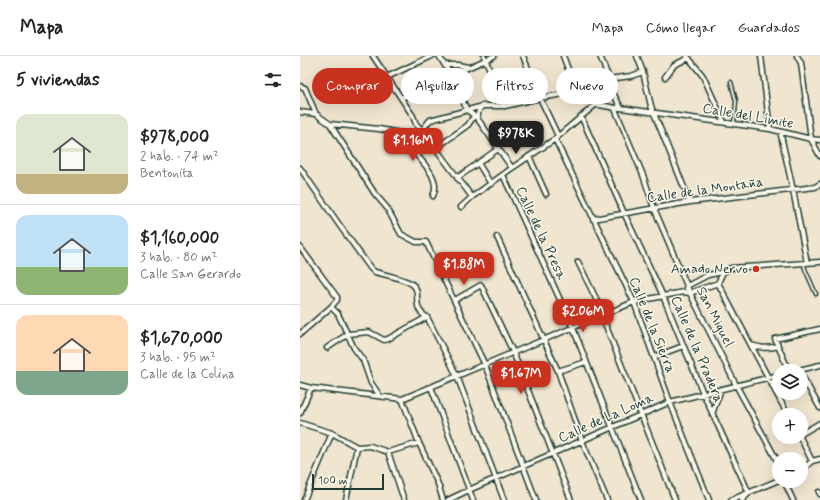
<!DOCTYPE html>
<html lang="es">
<meta charset="utf-8">
<style>
:root{--surface:#fff;--page:#f6f6f6;--text:#222;--muted:#767676;--line:#e0e0e0;--accent:#c8321e}
body{margin:0;font-family:Mynerve,sans-serif;background:var(--page);color:var(--text);height:100vh;display:flex;flex-direction:column;font-size:15px;white-space:nowrap}
*{box-sizing:border-box;margin:0}
p{font-size:13px;color:var(--muted)}
.icon{flex:none;width:22px;height:22px;fill:none;stroke:currentColor;stroke-width:2;stroke-linecap:round;stroke-linejoin:round}
.map{position:relative;flex:1;overflow:hidden}
.sheet{display:flex;flex-direction:column;background:var(--surface);width:300px}
.sheet>*{flex:none}
.guide{position:absolute;left:12px;top:12px;width:380px;height:36px;display:flex;gap:8px}
.fabs{position:absolute;left:472px;top:308px;display:grid;gap:8px}
.fabs a{display:grid;place-items:center;width:36px;height:36px;border-radius:50%;background:var(--surface);box-shadow:0 4px 16px #0002;font-size:20px}
.scale{position:absolute;left:12px;bottom:10px;width:72px;box-sizing:border-box;padding-left:4px;border:2px solid #1f3d34;border-top:0;font-size:11px;line-height:14px;white-space:nowrap;color:#1f3d34;-webkit-text-stroke:3px #fbf7ec;paint-order:stroke}
.price{position:absolute;translate:-50% -34px;padding:0 9px;border-radius:8px;background:var(--accent);color:#fff;font-size:13px;line-height:26px;filter:drop-shadow(0 1px 2px #0008)}
.price::after{content:'';position:absolute;left:50%;top:24px;width:12px;height:9px;margin-left:-6px;background:inherit;clip-path:polygon(0 0,100% 0,50% 100%)}
.price.on{background:#222;color:#fff}
ul{padding:0;list-style:none}
li{display:flex;align-items:center;gap:12px;height:100px;padding:0 16px}
li+li{border-top:1px solid var(--line)}
li span{display:grid;place-items:center;flex:none;width:112px;height:80px;border-radius:12px;color:#555}
li>.icon{margin-inline-start:auto}
span .icon{width:48px;height:48px;fill:#fffc;stroke-width:1}
li b{font-size:17px}
h2{display:flex;justify-content:space-between;align-items:center;height:48px;padding:0 16px;font-size:17px}
.pill{padding:0 14px;border-radius:18px;background:var(--surface);box-shadow:0 4px 16px #0002;font-size:14px;line-height:36px}
.pill.on{background:var(--accent);color:#fff}
header{display:flex;align-items:center;gap:24px;box-sizing:border-box;height:56px;padding:0 20px;background:var(--surface);border-bottom:1px solid var(--line)}
header strong{font-size:19px}
nav{display:flex;gap:22px;margin-inline-start:auto;font-size:14px}
main{display:flex;flex:1;min-height:0}
.map>svg:first-child{display:block}
</style>
<header>
<strong>Mapa</strong>
<nav><a>Mapa</a><a>Cómo llegar</a><a>Guardados</a></nav>
</header>
<main>
<section class="sheet">
<h2>5 viviendas<svg class="icon" aria-label="filters" viewBox="0 0 24 24"><path d="M4 7h16M4 17h16"/><circle cx="9" cy="7" r="2"/><circle cx="15" cy="17" r="2"/></svg></h2>
<ul>
<li><span style="background:linear-gradient(#dfe7d0 75%,#c2b280 0)"><svg class="icon" aria-label="home" viewBox="0 0 24 24"><path d="M3 11l9-7 9 7M6 9v11h12V9"/></svg></span><div><b>$978,000</b><p>2 hab. · 74 m²</p><p>Bentonita</p></div></li>
<li><span style="background:linear-gradient(#bfe0f5 65%,#8fb573 0)"><svg class="icon" aria-label="home" viewBox="0 0 24 24"><path d="M3 11l9-7 9 7M6 9v11h12V9"/></svg></span><div><b>$1,160,000</b><p>3 hab. · 80 m²</p><p>Calle San Gerardo</p></div></li>
<li><span style="background:linear-gradient(#ffd9b3 70%,#7fa58c 0)"><svg class="icon" aria-label="home" viewBox="0 0 24 24"><path d="M3 11l9-7 9 7M6 9v11h12V9"/></svg></span><div><b>$1,670,000</b><p>3 hab. · 95 m²</p><p>Calle de la Colina</p></div></li>
</ul>
</section>
<div class="map">
<svg width="520" height="444" viewBox="0 0 520 444">
<rect width="100%" height="100%" fill="#f0e5cf"/>
<filter id="ink" filterUnits="userSpaceOnUse"><feTurbulence type="fractalNoise" baseFrequency=".025" numOctaves="2"/><feDisplacementMap in="SourceGraphic" scale="8" xChannelSelector="R" yChannelSelector="G"/><feConvolveMatrix kernelMatrix="1 2 1 2 8 2 1 2 1" color-interpolation-filters="sRGB"/></filter>
<g filter="url(#ink)">
<g fill="none" stroke-linecap="round" stroke-linejoin="round">
<defs>
<path id="lane" d="M431 26 436 45 434 68
M504 208 505 213 516 238"/>
<path id="street" d="M73 0 113 60 116 68 122 74 172 141
M139 0 151 19 167 54 177 62 212 112
M184 0 205 50
M223 0 240 42 258 80
M263 0 276 34
M300 0 309 23
M337 0 343 16 351 50 390 146
M387 0 403 20 424 66
M461 0 470 73
M497 0 501 7 511 83 520 100
M145 9H158L168 11
M87 21 132 0
M365 21 374 9 389 2
M292 29 313 37 321 52
M0 30 5 32 16 58
M101 42 194 0
M315 53 343 119 354 152 390 237 436 329 479 408
M0 56 16 58 30 68 75 138 87 152 101 178 116 186H126L185 309 236 444
M281 60 324 157 363 240 403 337 449 437 442 444
M177 62 179 54 182 50
M30 68 79 73 106 78 122 74 130 64 183 50H205L240 42 258 39 309 23 331 20 343 16
M480 75 493 134 507 207
M106 78 105 84C114 100 143 119 133 140
M255 83 334 246 370 346 409 444
M136 92 168 69 174 60
M229 100 246 138
M178 107 191 128
M0 112 40 170 71 213 75 216C86 219 103 222 112 228 123 236 110 252 127 261
M203 119 273 272 341 444
M157 122 198 93
M161 151 172 141 212 112 255 83 295 49C304 48 312 53 321 52L470 73 511 83 520 84
M293 163 390 146 515 131 520 128
M197 181 258 315 282 385 307 444
M0 191 37 241V244L31 251 0 278
M278 206 304 259
M418 227 488 359
M386 232 387 230 408 219 423 216
M155 244 181 229 213 296 271 444
M31 251 38 258 54 292 63 304 71 327 80 340
M302 260 375 444
M127 261 157 320 204 444
M451 289C461 292 467 293 478 290
M27 292 48 278 69 276 84 284 88 283 127 261
M354 301 383 290
M258 315 286 306
M489 315 475 283 520 273
M495 315 520 309
M501 318 520 352
M0 329 11 332 102 343 334 246 383 236 390 237 418 227 423 216 431 212 520 206
M131 331 173 444
M102 343 119 387 138 428 143 444
M0 357 11 332
M412 358 421 333
M0 367 32 377 57 391 70 390 88 396 119 387
M501 378 520 367
M500 381 512 405
M88 396 104 444
M501 415 512 405 520 403
M484 425 493 444
M519 436 520 438
M4 444 32 377
M46 444 57 391
M148 444 169 434 370 346 479 319
M431 444 479 424"/>
</defs>
<!-- lane casing -->
<use href="#lane" stroke="#1f3d34" stroke-width="5"/>
<!-- street casing -->
<use href="#street" stroke="#1f3d34" stroke-width="7"/>
<!-- lane -->
<use href="#lane" stroke="#fbf7ec" stroke-width="2"/>
<!-- street -->
<use href="#street" stroke="#fbf7ec" stroke-width="4"/>
</g>
</g>
<!-- markers -->
<circle fill="#c8321e" stroke="#fbf7ec" stroke-width="1.5" cx="456" cy="213" r="4"/>
<g text-anchor="middle" dominant-baseline="central" stroke-width="3" stroke-linejoin="round" paint-order="stroke">
<!-- street labels -->
<g font-size="14" fill="#1f3d34" stroke="#fbf7ec">
<text transform="translate(448 60) rotate(10)">Calle del Límite</text>
<text transform="translate(405 134) rotate(-8)">Calle de la Montaña</text>
<text transform="translate(241 177) rotate(65)">Calle de la Presa</text>
<text transform="translate(415 261) rotate(63)">San Miguel</text>
<text transform="translate(352 269) rotate(68)">Calle de la Sierra</text>
<text transform="translate(397 293) rotate(67)">Calle de la Pradera</text>
<text transform="translate(306 362) rotate(-24)">Calle de La Loma</text>
</g>
<!-- poi labels -->
<g font-size="14" fill="#1f3d34" stroke="#fbf7ec" text-anchor="end">
<text x="448" y="213">Amado Nervo</text>
</g>
</g>
</svg>
<div class="fabs">
<a><svg class="icon" aria-label="layers" viewBox="0 0 24 24"><path d="M12 4l9 5-9 5-9-5zM3 14l9 5 9-5"/></svg></a>
<a>+</a>
<a>−</a>
</div>
<div class="scale">100 m</div>
<b class="price on" style="left:216px;top:99px">$978K</b>
<b class="price" style="left:113px;top:106px">$1.16M</b>
<b class="price" style="left:164px;top:230px">$1.88M</b>
<b class="price" style="left:283px;top:277px">$2.06M</b>
<b class="price" style="left:221px;top:339px">$1.67M</b>
<div class="guide">
<a class="pill on">Comprar</a>
<a class="pill">Alquilar</a>
<a class="pill">Filtros</a>
<a class="pill">Nuevo</a>
</div>
</div>
</main>
